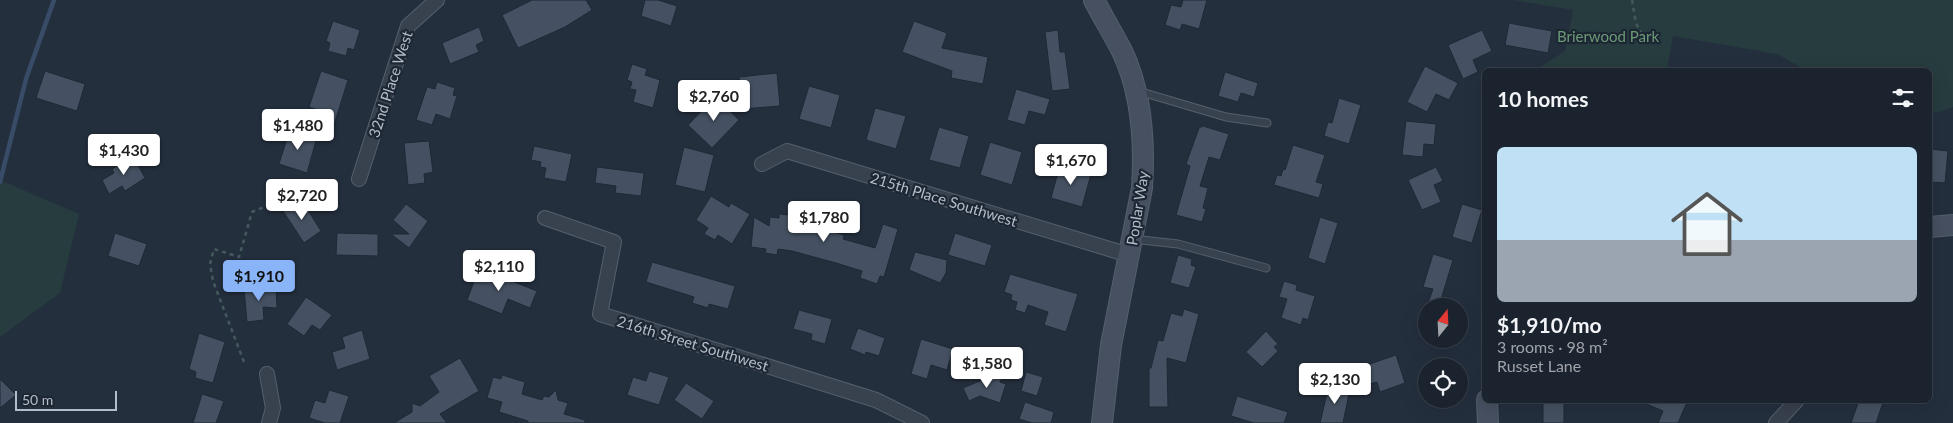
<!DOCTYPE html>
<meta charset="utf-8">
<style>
:root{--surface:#1b232e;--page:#242b36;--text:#f1f3f6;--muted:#a0a4aa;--line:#39404a;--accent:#8ab4f8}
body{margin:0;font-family:Lato,sans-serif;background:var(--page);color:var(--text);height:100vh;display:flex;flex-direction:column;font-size:19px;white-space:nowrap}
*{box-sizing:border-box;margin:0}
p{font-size:16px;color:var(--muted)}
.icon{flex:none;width:28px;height:28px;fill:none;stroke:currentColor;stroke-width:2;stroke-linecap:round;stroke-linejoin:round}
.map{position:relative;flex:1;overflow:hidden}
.sheet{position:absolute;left:1482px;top:68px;width:450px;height:335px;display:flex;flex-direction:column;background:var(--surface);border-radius:8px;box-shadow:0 5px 20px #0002,0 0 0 1px var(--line)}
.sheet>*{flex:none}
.needle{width:32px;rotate:18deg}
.controls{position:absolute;left:1418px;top:298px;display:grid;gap:10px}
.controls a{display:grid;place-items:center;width:50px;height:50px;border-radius:50%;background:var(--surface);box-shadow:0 5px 20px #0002,0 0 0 1px var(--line);font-size:25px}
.scale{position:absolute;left:15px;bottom:12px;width:102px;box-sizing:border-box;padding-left:5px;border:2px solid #b4bcc9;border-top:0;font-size:14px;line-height:18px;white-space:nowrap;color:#b4bcc9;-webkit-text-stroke:4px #1d2633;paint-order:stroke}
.price{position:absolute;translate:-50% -42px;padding:0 11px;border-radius:5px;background:#fff;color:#222;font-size:16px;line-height:32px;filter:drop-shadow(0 1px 2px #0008)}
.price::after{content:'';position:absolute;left:50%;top:30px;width:15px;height:11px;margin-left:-8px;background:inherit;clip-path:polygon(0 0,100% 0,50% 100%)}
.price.on{background:var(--accent);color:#111}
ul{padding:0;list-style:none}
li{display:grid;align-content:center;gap:10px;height:265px;padding:0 15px}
li span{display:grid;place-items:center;height:155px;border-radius:8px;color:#555}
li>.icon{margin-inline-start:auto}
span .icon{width:90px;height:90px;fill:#fffc;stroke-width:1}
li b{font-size:21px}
h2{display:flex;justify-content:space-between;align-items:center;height:60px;padding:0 15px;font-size:21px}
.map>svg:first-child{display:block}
</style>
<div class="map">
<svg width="1953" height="423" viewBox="0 0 1953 423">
<rect width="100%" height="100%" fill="#242f3e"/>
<!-- green -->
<path fill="#263c3f" d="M1514 0H1953V107L1939 112 1930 113V70H1805L1777 54 1673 36 1667 70H1539L1540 67 1565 51 1573 10Z
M0 180 79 214 60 293 0 337Z"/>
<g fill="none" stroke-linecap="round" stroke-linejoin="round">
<!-- stream -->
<path stroke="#394c67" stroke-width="4.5" d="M0 182 26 79 54 0"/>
</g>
<!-- building -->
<path fill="#455162" stroke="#1f2835" d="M532 0H586L592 10 565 27 518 48 502 15Z
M645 0H658L677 6 671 26 641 16Z
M1183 0H1207L1199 29 1182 24 1180 30 1165 25 1171 5 1181 7Z
M333 21 360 30 354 50 348 48 346 56 328 51 330 43 326 41Z
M914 21 947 33 942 48 988 57 983 84 951 78 952 71 902 52Z
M1509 23 1552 31 1548 53 1505 45Z
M479 27 484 41 476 45 479 52 450 64 442 43Z
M1058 30 1060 52H1065L1070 89 1052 91 1045 32Z
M1482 30 1492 51 1473 60 1478 72 1463 79 1448 45Z
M632 64 647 69 645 75 660 80 653 108 633 102 636 90 630 89 632 82 627 80Z
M1425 66 1458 83 1449 100 1436 94 1427 112 1407 102Z
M45 71 85 84 77 111 36 98Z
M321 71 348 80 334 125 315 119 318 110 309 107Z
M1225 72 1258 83 1254 97 1241 93 1238 102 1218 96Z
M777 73 780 106 742 109 739 77Z
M437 82 455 88 453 95 457 96 450 119 436 114 432 125 416 120 427 87 435 89Z
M809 86 840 95 831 128 799 119Z
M1016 89 1050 99 1045 115 1029 111 1025 125 1007 120Z
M715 97 739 120 712 148 688 125Z
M1339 98 1361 105 1349 144 1324 136 1328 122 1332 123Z
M875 108 906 116 896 149 866 140Z
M1406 121 1436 124 1434 145 1424 144 1423 157 1402 155Z
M1203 126 1229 134 1220 160 1209 157 1200 186 1208 188 1203 208 1206 209 1202 222 1176 215 1190 166 1186 164 1199 128Z
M939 127 969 136 960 168 929 160Z
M290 129 317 137 307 173 279 164Z
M429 141 433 172 424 174 425 183 408 185 404 143Z
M990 142 1022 152 1012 185 980 175Z
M1293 145 1325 155 1316 182 1323 184 1319 198 1274 185 1277 175 1281 176 1283 169 1285 170Z
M534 146 572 154 566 182 544 178 546 168 540 167 541 162 531 160Z
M684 147 714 155 705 192 675 185Z
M1930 149 1948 151 1945 183 1930 182Z
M133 156 145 178 125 191 122 186 109 194 102 180 114 173 112 169Z
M1060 165 1091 174 1082 207 1051 198Z
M597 167 644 173 641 196 615 193 616 186 595 183Z
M1436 167 1443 181 1434 185 1441 202 1422 210 1408 180Z
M711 196 729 207 731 203 750 214 732 244 718 235 715 240 704 234 708 228 696 220Z
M301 199 321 231 304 243 283 211Z
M406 204 428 221 409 248 391 234H409L393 220Z
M1462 204 1482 210 1472 243 1452 237Z
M815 209 831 214 827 230 844 235 843 239 875 248 883 224 898 229 884 277 880 276 877 284 860 278 862 271 836 263 792 251 778 249 777 255 765 253 766 249 751 247 754 217 769 226 770 217 779 218V214L813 217Z
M1320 217 1338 223 1325 264 1308 258Z
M115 233 147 244 139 266 108 256Z
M337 233 378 234V256L336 255Z
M955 233 992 245 985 266 948 255Z
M915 252 947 260 946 273 940 283 909 270Z
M1433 254 1453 260 1439 306H1427L1433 289 1423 287Z
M1178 255 1192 259 1191 265 1196 267 1189 288 1170 283Z
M652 262 735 286 728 309 709 304 708 308 692 303 694 297 646 282Z
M479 268 537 291 530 308 508 299 502 314 467 300Z
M1010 274 1078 294 1066 332 1044 325 1048 312 1028 305 1025 313 1015 310 1017 302 1011 300 1012 295 1004 292Z
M1284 281 1297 285 1296 290 1315 296 1308 320 1303 318 1301 325 1281 318 1287 299 1279 297Z
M276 287 277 308 263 307 264 320 247 322 244 289Z
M306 297 332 315 320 330 312 325 304 336 287 324Z
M1184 309 1199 314 1186 363 1167 358 1168 407H1149V368H1151L1158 340 1163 341 1171 313 1182 316Z
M799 310 832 319 825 344 811 340 812 334 793 329Z
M858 328 885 338 879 356 866 352 865 355 850 349Z
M362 330 370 359 337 370 332 352 345 348 342 337Z
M1266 331 1278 344 1274 347 1278 351 1262 367 1246 352Z
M199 333 225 342 213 383 195 378 196 372 189 369Z
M921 339 953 349 947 370 931 365 927 379 911 374Z
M1396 355 1405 383 1380 392 1377 382 1361 386 1355 369Z
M460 358 479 391 440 414 447 423H394L412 412V403L420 406 439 392 429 376Z
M649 371 669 377 659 405 627 395 633 377 646 381Z
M1026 372 1043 377 1037 396 1021 391Z
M502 375 525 382 522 394 542 400 544 396 549 397 556 390 558 400 568 403 564 414 585 420V423H528V421L499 412 502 402 487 398 493 377 501 379Z
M994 375 1002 378 1000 382 1006 384 1000 403 980 396 969 401 963 388Z
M0 379 16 395 0 408Z
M686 383 714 401 702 419 674 400Z
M1329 385 1350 389 1343 423H1320Z
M329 390 349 396 340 423H325L309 418 315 400 325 403Z
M202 394 224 401 216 423H193Z
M1237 396 1288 412 1284 423H1254L1231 416Z
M1543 400H1564V423H1543Z
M1637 400H1688L1678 423H1658L1663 411Z
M1859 400H1884L1876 423H1851Z
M1025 402 1054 412 1051 423H1032L1019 419Z"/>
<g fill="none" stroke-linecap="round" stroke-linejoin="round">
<defs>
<path id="lane" d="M1138 91 1226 117 1267 123
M1132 239 1178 244 1266 268"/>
<path id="street" d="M762 164 787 151 1129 255
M359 179 408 26 437 0
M545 218 614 242 600 314 876 400 922 423
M267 374 273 408 269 423
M1776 423 1797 400"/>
<path id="secondary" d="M1094 0C1103 17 1113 34 1122 51 1142 93 1145 142 1142 188L1111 345 1102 423
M1930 227 1953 225
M1487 400 1488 423"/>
</defs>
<!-- lane casing -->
<use href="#lane" stroke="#565f6c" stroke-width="9"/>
<!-- street casing -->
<use href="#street" stroke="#565f6c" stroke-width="16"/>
<!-- secondary casing -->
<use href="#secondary" stroke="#565f6c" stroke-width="22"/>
<!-- path -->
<path stroke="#44595c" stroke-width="2.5" stroke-dasharray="4 4" stroke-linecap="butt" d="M1632 0C1635 14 1634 32 1649 38
M244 362 213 281 210 264 214 249 239 257 252 212 330 180"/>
<!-- lane -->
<use href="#lane" stroke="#38414e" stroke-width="7"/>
<!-- street -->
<use href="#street" stroke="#38414e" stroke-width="14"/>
<!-- secondary -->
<use href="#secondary" stroke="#465061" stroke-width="20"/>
</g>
<g text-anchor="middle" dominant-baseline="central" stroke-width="4.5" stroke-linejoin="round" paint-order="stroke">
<!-- park labels -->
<g font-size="15" fill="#6b9a76" stroke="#1d2633">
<text x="1608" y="36">Brierwood Park</text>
</g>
<!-- street labels -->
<g font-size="15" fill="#b4bcc9" stroke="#1d2633">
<text transform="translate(390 84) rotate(-72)">32nd Place West</text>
<text transform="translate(944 199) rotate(17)">215th Place Southwest</text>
<text transform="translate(1137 208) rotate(-81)">Poplar Way</text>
<text transform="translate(693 343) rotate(17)">216th Street Southwest</text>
</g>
</g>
</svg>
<div class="controls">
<a><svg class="needle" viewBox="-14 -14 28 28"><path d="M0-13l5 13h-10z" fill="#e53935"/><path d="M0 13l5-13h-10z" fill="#a0a4aa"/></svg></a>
<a><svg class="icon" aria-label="locate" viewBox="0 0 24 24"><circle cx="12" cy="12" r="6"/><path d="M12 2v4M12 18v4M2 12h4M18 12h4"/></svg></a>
</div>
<div class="scale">50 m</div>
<b class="price" style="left:714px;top:122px">$2,760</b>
<b class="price" style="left:298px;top:151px">$1,480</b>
<b class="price" style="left:124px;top:176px">$1,430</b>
<b class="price" style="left:1071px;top:186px">$1,670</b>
<b class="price" style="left:302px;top:221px">$2,720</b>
<b class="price" style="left:824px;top:243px">$1,780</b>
<b class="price" style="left:499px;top:292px">$2,110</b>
<b class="price on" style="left:259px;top:302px">$1,910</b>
<b class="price" style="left:987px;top:389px">$1,580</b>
<b class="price" style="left:1335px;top:405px">$2,130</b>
<section class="sheet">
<h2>10 homes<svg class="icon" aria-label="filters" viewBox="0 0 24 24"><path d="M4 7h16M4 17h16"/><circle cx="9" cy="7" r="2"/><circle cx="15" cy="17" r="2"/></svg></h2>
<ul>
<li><span style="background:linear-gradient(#bfe0f5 60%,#9aa5b1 0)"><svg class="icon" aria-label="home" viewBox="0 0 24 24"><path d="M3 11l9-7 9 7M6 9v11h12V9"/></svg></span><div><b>$1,910/mo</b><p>3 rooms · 98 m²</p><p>Russet Lane</p></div></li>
</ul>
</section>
</div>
